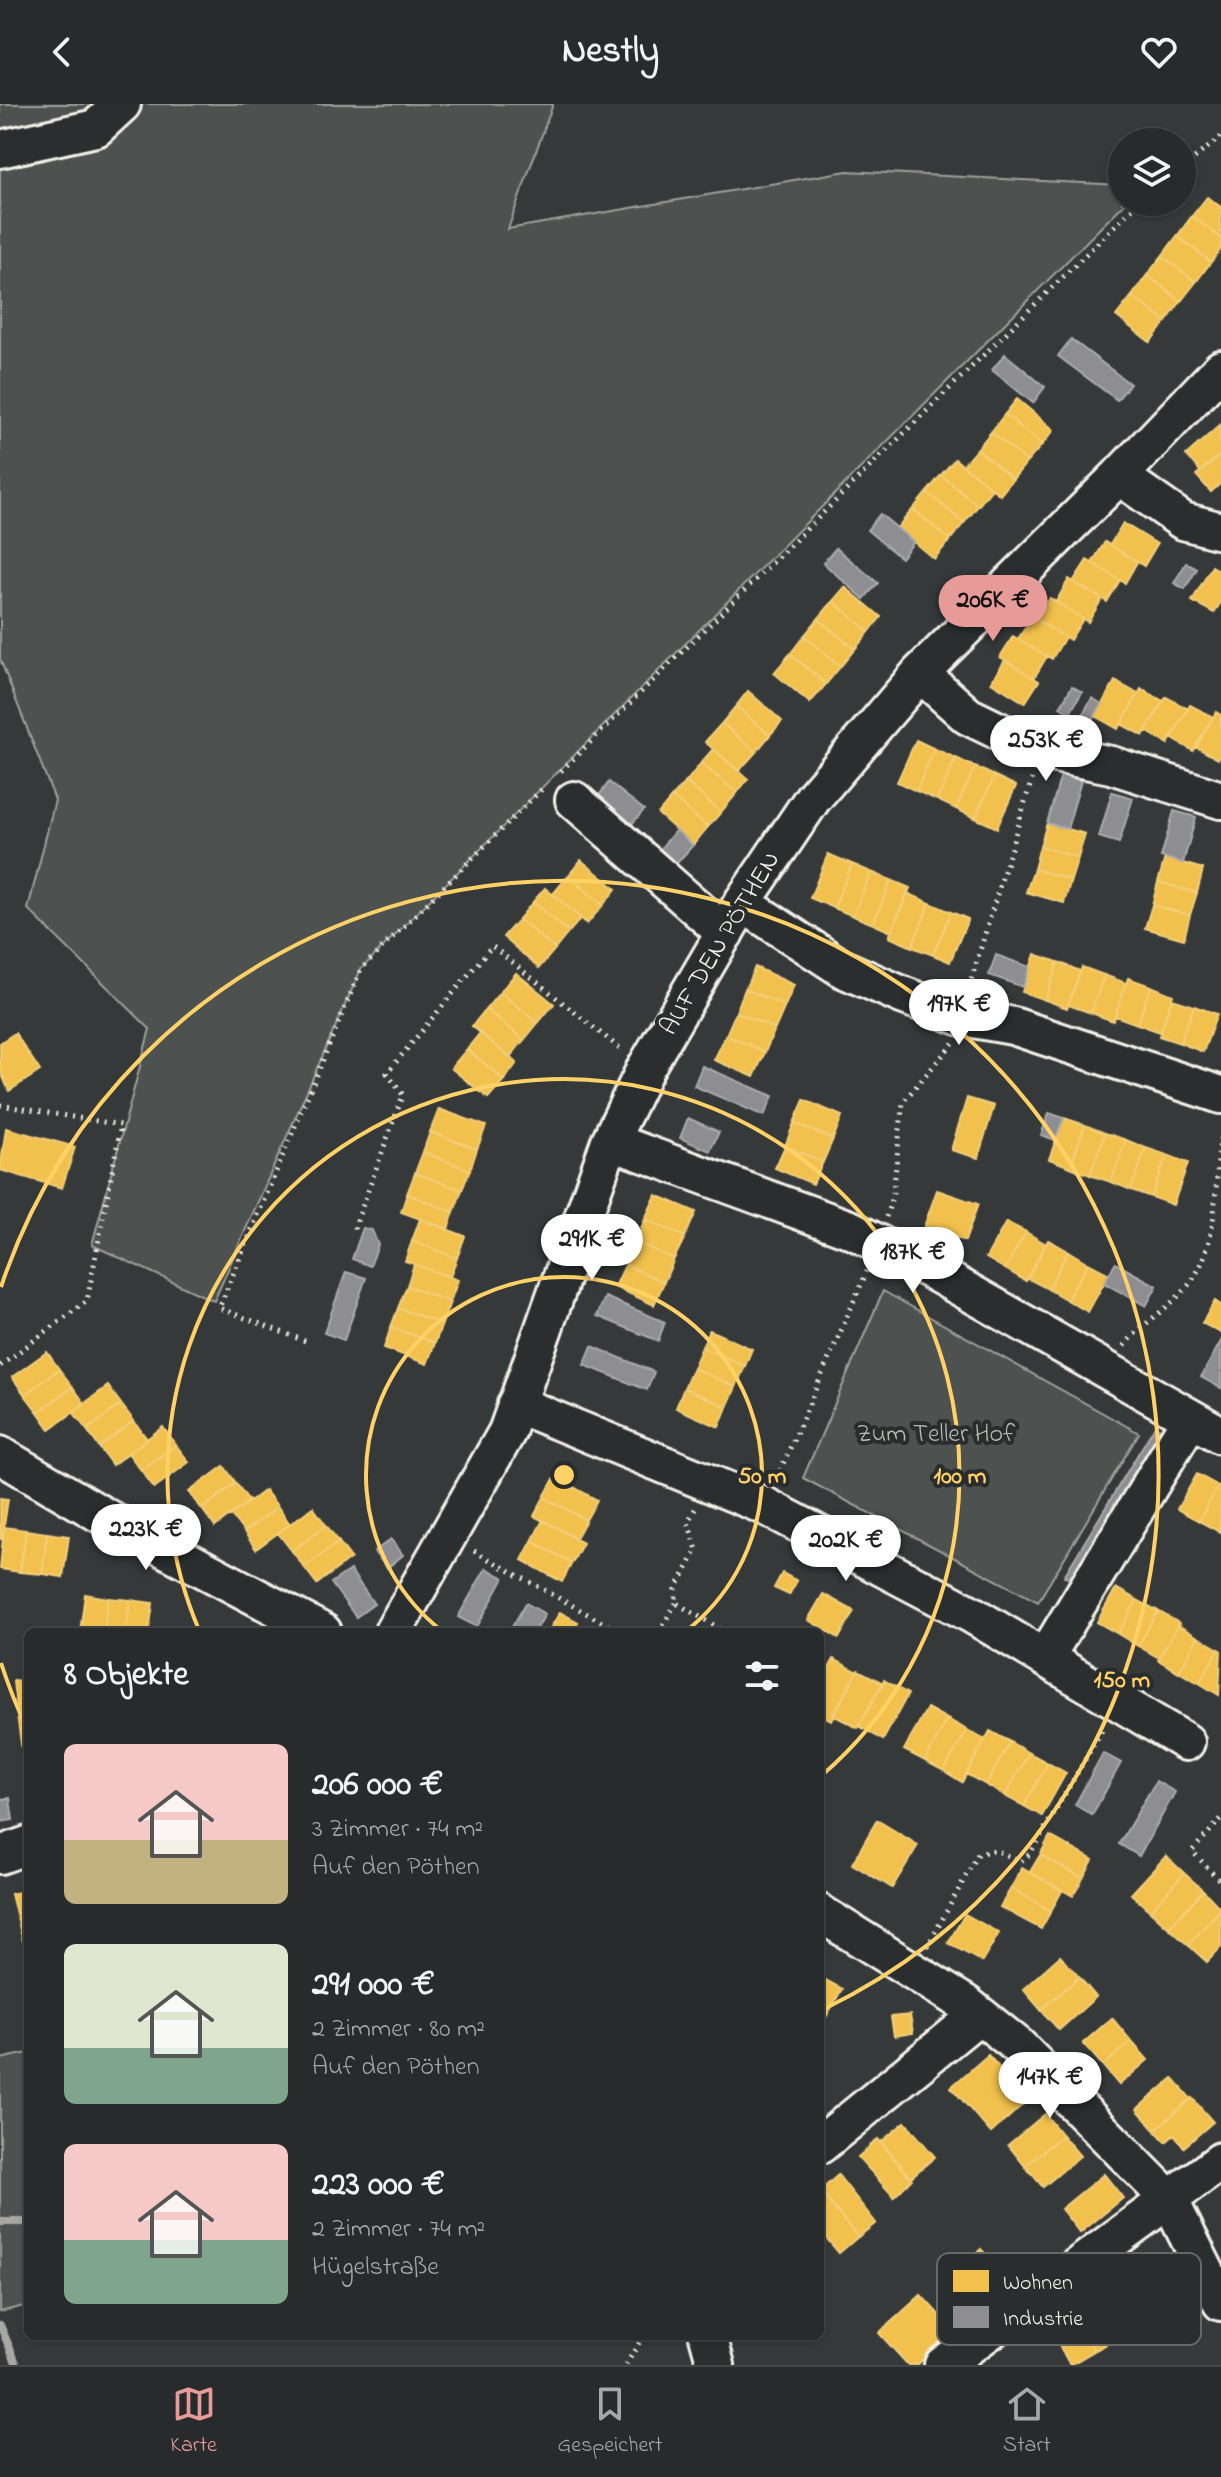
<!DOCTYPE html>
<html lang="de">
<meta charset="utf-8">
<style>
:root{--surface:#282b2b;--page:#303333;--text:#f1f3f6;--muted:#a5a7a9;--line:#444747;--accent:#e69b98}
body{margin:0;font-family:"Indie Flower",sans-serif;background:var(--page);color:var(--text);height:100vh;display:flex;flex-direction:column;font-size:30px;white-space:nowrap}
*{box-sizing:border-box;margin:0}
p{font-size:26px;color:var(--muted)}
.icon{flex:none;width:44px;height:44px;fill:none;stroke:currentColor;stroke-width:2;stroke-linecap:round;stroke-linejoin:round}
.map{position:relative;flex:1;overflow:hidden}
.panel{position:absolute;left:24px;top:1524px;width:800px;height:712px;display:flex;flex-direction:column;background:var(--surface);border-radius:12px;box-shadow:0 2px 6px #0004,0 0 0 2px var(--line)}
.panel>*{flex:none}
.fabs{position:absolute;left:1108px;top:24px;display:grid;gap:16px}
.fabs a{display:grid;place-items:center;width:88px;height:88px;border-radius:50%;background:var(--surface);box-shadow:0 2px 6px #0004,0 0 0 2px var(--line);font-size:40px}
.price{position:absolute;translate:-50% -68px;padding:0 18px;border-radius:28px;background:#fff;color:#222;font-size:26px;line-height:52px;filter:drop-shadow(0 2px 4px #0008)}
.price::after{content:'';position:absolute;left:50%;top:48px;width:24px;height:18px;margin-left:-12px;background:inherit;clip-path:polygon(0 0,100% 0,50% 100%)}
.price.active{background:var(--accent);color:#111}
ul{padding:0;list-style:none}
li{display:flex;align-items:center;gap:24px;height:200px;padding:0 40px}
li span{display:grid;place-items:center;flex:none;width:224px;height:160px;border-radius:12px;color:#555}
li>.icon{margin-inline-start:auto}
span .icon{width:96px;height:96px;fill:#fffc;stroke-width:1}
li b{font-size:34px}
h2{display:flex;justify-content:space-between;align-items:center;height:96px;padding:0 40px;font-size:34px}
header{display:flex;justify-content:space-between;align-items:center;height:104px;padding:0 40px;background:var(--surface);font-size:36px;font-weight:700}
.menu{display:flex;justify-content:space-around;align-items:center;height:112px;border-top:2px solid var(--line);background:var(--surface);font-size:22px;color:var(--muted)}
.menu a{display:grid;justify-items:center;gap:4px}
.menu .active{color:var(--accent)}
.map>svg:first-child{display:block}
</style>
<header><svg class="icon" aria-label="back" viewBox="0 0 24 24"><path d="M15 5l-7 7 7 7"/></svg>Nestly<svg class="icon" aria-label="heart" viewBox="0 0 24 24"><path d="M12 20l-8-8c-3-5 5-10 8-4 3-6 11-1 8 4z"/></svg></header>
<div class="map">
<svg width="1221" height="2261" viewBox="0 0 1221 2261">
<rect width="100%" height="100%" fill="#363939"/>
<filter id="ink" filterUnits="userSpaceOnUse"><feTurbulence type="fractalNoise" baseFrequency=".0125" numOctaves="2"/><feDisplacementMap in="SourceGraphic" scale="16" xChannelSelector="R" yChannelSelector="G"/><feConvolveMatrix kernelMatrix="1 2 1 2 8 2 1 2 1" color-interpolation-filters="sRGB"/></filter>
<g filter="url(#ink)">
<!-- green -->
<path fill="#4e514f" stroke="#a1a19c" stroke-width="2" d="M0 0H553L508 125 847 67 1122 81V98H1126L361 865 214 1197 92 1141 150 925 28 805 55 696 0 555Z
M883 1187 1139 1329 1038 1498 803 1374Z
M28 1949V2201L0 2208V1955Z"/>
<!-- homes -->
<path fill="#f2c14e" stroke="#f3cf7c" stroke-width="2" d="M1207 93 1221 103V134L1192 112Z
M1192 112 1221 134V145L1211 158 1177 132Z
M1177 132 1211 158 1196 178 1162 152Z
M1162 152 1196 178 1181 197 1147 171Z
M1147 171 1181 197 1166 218 1132 192Z
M1132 192 1166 218 1150 238 1116 212Z
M1017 295 1054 326 1042 341 1005 310Z
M1005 310 1042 341 1027 358 991 328Z
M1220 321 1221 350 1201 368 1186 351Z
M991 328 1027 358 1013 375 977 345Z
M977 345 1013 375 1000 391 963 361Z
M1221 350V379L1211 388 1196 371Z
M955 355 992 385 978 402 941 371Z
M941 371 978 402 964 419 927 388Z
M927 388 964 419 950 436 913 405Z
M913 405 950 436 934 455 897 424Z
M1123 419 1157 440 1144 462 1110 441Z
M1105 438 1137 458 1125 479 1092 459Z
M1087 456 1120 476 1107 498 1073 478Z
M1212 462 1221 467V498L1214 509 1192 497Z
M1069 475 1102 495 1088 518 1056 498Z
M845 483 881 513 869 528 833 497Z
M1050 494 1083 515 1070 536 1036 516Z
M833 497 869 528 855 545 818 515Z
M1032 513 1065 533 1052 555 1018 535Z
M818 515 855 545 840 563 804 532Z
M804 532 840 563 826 580 790 550Z
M1013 532 1047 552 1034 574 1000 553Z
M790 550 826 580 810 599 774 569Z
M1005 556 1039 577 1025 599 991 578Z
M1115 577 1138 590 1118 625 1095 612Z
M1141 585 1163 597 1143 632 1121 620Z
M748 587 782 617 770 631 736 602Z
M1166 593 1188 605 1168 640 1146 627Z
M1190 601 1213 613 1193 647 1171 634Z
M736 602 770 631 756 648 722 619Z
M1216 608 1221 611V649L1218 655 1196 643Z
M722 619 756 648 739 667 705 638Z
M916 636 935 645 916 687 897 678Z
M713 645 748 675 737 689 701 659Z
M935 645 956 654 937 696 916 687Z
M956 654 975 663 956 705 937 696Z
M701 659 737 689 721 708 686 678Z
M975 663 995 672 975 714 956 705Z
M995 672 1016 682 997 724 975 714Z
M686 678 721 708 708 723 672 693Z
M672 693 708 723 693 741 658 710Z
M1047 719 1085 730 1078 754 1040 742Z
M1040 742 1078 754 1071 776 1034 765Z
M828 750 852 760 834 804 810 794Z
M1165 754 1203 765 1197 789 1158 778Z
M581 756 616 785 603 801 568 772Z
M852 760 871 768 853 812 834 804Z
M1034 765 1071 776 1064 799 1026 788Z
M871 768 891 776 873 820 853 812Z
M568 772 603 801 587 820 553 790Z
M891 776 910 784 891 828 873 820Z
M1158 778 1197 789 1190 811 1152 801Z
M545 784 581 814 569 828 533 798Z
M907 789 930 799 912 843 889 833Z
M533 798 569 828 555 845 519 815Z
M930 799 951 808 933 851 912 843Z
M1152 801 1190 811 1184 835 1145 824Z
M951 808 968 815 950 858 933 851Z
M519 815 555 845 539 864 503 833Z
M1035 850 1058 858 1045 896 1022 888Z
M1058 858 1080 867 1067 904 1045 896Z
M755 863 794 881 785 902 745 885Z
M1082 863 1104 871 1091 909 1068 901Z
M516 869 554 900 538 919 500 888Z
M1104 871 1126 879 1113 917 1091 909Z
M1128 874 1151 882 1137 920 1115 912Z
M1151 882 1173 891 1160 928 1137 920Z
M745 885 785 902 775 925 736 908Z
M500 888 538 919 524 936 486 905Z
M1172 895 1194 902 1180 939 1159 932Z
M1194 902 1217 910 1203 948 1180 939Z
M486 905 524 936 510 953 472 922Z
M736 908 775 925 765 948 726 931Z
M15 929 40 967 9 987 0 966V939Z
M480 929 517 959 504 976 467 945Z
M726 931 765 948 754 973 714 956Z
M467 945 504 976 488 994 451 964Z
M967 994 994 1002 978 1054 951 1046Z
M804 996 842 1012 833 1035 794 1019Z
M439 1005 486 1022 477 1045 430 1028Z
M1064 1014 1085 1021 1070 1063 1049 1055Z
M794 1019 833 1035 823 1058 785 1042Z
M1085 1021 1105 1029 1090 1071 1070 1063Z
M6 1024 75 1043 62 1084 0 1066Z
M430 1028 477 1045 470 1066 423 1048Z
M1105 1029 1126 1036 1111 1078 1090 1071Z
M1126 1036 1146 1044 1131 1086 1111 1078Z
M785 1042 823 1058 813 1080 775 1064Z
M1146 1044 1167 1051 1151 1093 1131 1086Z
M423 1048 470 1066 462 1086 415 1069Z
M1167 1051 1188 1059 1173 1101 1151 1093Z
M415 1069 462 1086 454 1108 407 1090Z
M937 1086 978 1100 965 1137 924 1123Z
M407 1090 454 1108 448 1125 401 1108Z
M656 1091 696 1108 685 1133 645 1115Z
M420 1115 465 1132 457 1154 412 1137Z
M645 1115 685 1133 674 1155 636 1138Z
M1006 1118 1026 1128 1005 1165 986 1154Z
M1026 1128 1046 1140 1026 1177 1005 1165Z
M1048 1136 1068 1147 1048 1185 1027 1174Z
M412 1137 457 1154 450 1173 405 1157Z
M636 1138 674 1155 664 1178 625 1161Z
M1068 1147 1088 1159 1067 1196 1048 1185Z
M1088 1159 1109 1170 1088 1208 1067 1196Z
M414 1160 458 1176 450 1198 407 1182Z
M625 1161 664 1178 654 1201 615 1183Z
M407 1182 450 1198 442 1220 398 1204Z
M1215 1197 1221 1201V1229L1202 1219Z
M398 1204 442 1220 435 1239 391 1223Z
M391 1223 435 1239 427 1260 384 1244Z
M709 1226 752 1245 745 1262 702 1243Z
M702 1243 745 1262 736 1283 693 1264Z
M47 1248 59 1265 25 1291 12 1273Z
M693 1264 736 1283 727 1303 684 1284Z
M59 1265 73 1283 38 1308 25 1291Z
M108 1282 121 1300 87 1326 73 1308Z
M73 1283 85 1300 50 1325 38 1308Z
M684 1284 727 1303 719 1323 676 1304Z
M121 1300 134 1317 99 1343 87 1326Z
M134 1317 147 1335 112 1361 99 1343Z
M163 1323 176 1341 141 1366 128 1349Z
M176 1341 189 1358 154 1384 141 1366Z
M224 1362 236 1379 202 1405 189 1388Z
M1197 1370 1218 1382 1199 1417 1177 1405Z
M555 1373 597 1396 586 1416 544 1393Z
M236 1379 249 1397 215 1423 202 1405Z
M1218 1382 1221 1384 1220 1428 1199 1417Z
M265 1386 278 1403 244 1428 231 1411Z
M544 1393 586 1416 576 1434 534 1412Z
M0 1394 8 1395 2 1435H0Z
M278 1403 290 1420 256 1445 244 1428Z
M313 1403 326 1421 292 1447 278 1429Z
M543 1416 583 1439 572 1459 532 1437Z
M326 1421 339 1438 304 1463 292 1447Z
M4 1423 26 1426 20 1468 0 1465Z
M26 1426 47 1429 42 1470 20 1468Z
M47 1429 69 1432 63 1473 42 1470Z
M532 1437 572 1459 562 1478 522 1456Z
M339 1438 351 1454 317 1480 304 1463Z
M782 1469 797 1477 789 1491 774 1484Z
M1116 1484 1137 1496 1118 1530 1097 1518Z
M85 1490 108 1494 104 1528H80Z
M823 1490 854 1507 839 1534 808 1516Z
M108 1494 130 1496 126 1528H104Z
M130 1496 153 1499 149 1528H126Z
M1137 1496 1158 1507 1138 1542 1118 1530Z
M1158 1507 1179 1519 1159 1554 1138 1542Z
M560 1508 578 1518 573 1528H548Z
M1178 1521 1198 1533 1179 1568 1158 1556Z
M1198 1533 1219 1545 1199 1579 1179 1568Z
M1219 1545 1221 1546 1219 1591 1199 1579Z
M834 1555 857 1568 831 1616 820 1610V1581Z
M858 1566 883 1579 858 1624 833 1611Z
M28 1575V1601L16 1602 13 1577Z
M884 1576 908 1590 883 1636 859 1622Z
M28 1601V1624L19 1625 16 1602Z
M927 1604 947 1615 925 1657 904 1646Z
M947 1615 967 1626 944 1667 925 1657Z
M28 1624V1646L22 1647 19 1625Z
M967 1626 985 1636 962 1678 944 1667Z
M990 1627 1010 1638 986 1681 966 1670Z
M1010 1638 1029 1649 1005 1692 986 1681Z
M1029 1649 1048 1659 1024 1702 1005 1692Z
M1048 1659 1066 1669 1042 1712 1024 1702Z
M877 1716 918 1741 892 1784 852 1760Z
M1050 1732 1093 1756 1083 1774 1040 1751Z
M1040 1751 1083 1774 1073 1792 1030 1768Z
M1166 1752 1184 1769 1150 1807 1131 1790Z
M1022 1764 1062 1787 1051 1807 1011 1784Z
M1184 1769 1203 1786 1169 1824 1150 1807Z
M1011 1784 1051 1807 1041 1825 1000 1803Z
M28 1786V1836L23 1837 11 1790Z
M1203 1786 1221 1805 1188 1841 1169 1824Z
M1221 1805V1843L1207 1858 1188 1841Z
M965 1810 999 1829 982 1858 948 1839Z
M1060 1852 1079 1873 1041 1906 1023 1885Z
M820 1873 842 1885 820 1924Z
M1079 1873 1096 1893 1059 1926 1041 1906Z
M910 1911 913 1929 894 1932 891 1913Z
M1112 1914 1131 1937 1103 1962 1083 1939Z
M1131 1937 1148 1956 1119 1981 1103 1962Z
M988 1951 1028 1996 991 2029 951 1983Z
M1173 1974 1191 1995 1155 2026 1137 2005Z
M1192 1994 1213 2018 1184 2043 1174 2031 1166 2038 1155 2026Z
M1045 2010 1062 2031 1025 2062 1008 2041Z
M905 2018 935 2053 911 2073 881 2038Z
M1062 2031 1080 2052 1043 2083 1025 2062Z
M878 2035 912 2075 894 2093 858 2053Z
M1104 2070 1123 2094 1080 2129 1061 2105Z
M838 2071 876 2119 858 2133 820 2087Z
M822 2090 858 2133 839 2149 820 2127Z
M981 2145 1006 2173 969 2206 944 2178Z
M921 2191 954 2227 917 2261H908L879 2229Z
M1097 2196 1118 2234 1094 2247 1073 2209Z
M1073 2209 1094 2247 1070 2261 1049 2223Z"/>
<!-- industry -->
<path fill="#8d8d92" stroke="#acabac" stroke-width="2" d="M1071 235 1130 280 1117 296 1058 252Z
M1005 250 1045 283 1033 299 992 266Z
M880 410 914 438 901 454 867 426Z
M836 444 878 479 864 495 823 459Z
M1186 459 1197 465 1185 485 1174 479Z
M1072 582 1082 588 1070 609 1060 603Z
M1092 594 1102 600 1090 620 1080 615Z
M1061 671 1081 677 1067 725 1047 719Z
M609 678 644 706 631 721 597 694Z
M1112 688 1133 694 1119 739 1099 733Z
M1174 707 1196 713 1183 759 1161 753Z
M676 726 693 741 676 760 659 746Z
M996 851 1030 863 1023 883 989 871Z
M702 962 773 992 764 1012 694 982Z
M1049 1009 1064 1014 1055 1036 1041 1031Z
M688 1014 719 1028 710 1047 680 1034Z
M363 1124 372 1126 378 1141 370 1162 352 1155Z
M1115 1159 1157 1182 1146 1202 1104 1179Z
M346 1168 366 1174 344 1236 324 1229Z
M605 1193 665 1218 658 1237 597 1212Z
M1221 1237V1284L1201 1273Z
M592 1242 654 1268 647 1286 584 1261Z
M1155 1322 1173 1333 1082 1483 1064 1472Z
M391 1435 403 1451 387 1464 374 1448Z
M486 1464 504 1474 477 1523 458 1513Z
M350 1466 374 1500 356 1513 331 1479Z
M526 1499 545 1510 535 1528H509Z
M1103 1649 1121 1659 1092 1711 1075 1701Z
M1156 1677 1175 1688 1139 1752 1119 1740Z
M10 1694 13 1716 0 1718V1695Z"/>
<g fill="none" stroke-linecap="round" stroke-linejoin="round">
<!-- stream -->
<path stroke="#a8a7a1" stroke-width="8" d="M0 2118H28
M0 2221 17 2261"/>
<defs>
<path id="minor" d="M0 45 96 24 122 0
M1119 372 1183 417 1221 427
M920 569 968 612 1040 647 1111 661 1221 696
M574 696 725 829
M742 799 843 865 902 891 962 913 1013 922 1221 991
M610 1037 852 1126 930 1166 1221 1331
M516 1300 765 1402 971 1510 1186 1638
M0 1351 107 1414 323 1528
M393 1528 507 1328 610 1037 645 965 742 799 813 694 920 569 1119 372 1221 265
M1045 1554 1191 1314
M0 1751 28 1741
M820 1809 966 1900 1017 1941 1169 2095 1221 2198
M820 2041 979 1911
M708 2232 716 2261
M943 2261 1221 2057"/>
</defs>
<!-- minor casing -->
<use href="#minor" stroke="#f4f1e8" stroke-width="42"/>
<!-- path -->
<path stroke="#f4f1e8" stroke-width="5" stroke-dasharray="2 6" stroke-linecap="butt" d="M1182 64 1221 33
M561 667 1139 98
M969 883 1032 675
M0 1001 121 1021 87 1197 0 1262
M886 1113 893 1089 903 998 953 939
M354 1125 403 991 387 969 492 842 623 947
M305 1237 219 1204 361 865 545 682
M1124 1242C1143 1218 1172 1203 1191 1178 1221 1135 1213 1080 1221 1030
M777 1374 867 1167
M695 1405 688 1418 697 1446 676 1485V1499L726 1528 739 1524 747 1528
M474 1447 620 1528
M659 1528 676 1499
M820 1568 822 1569
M1221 1715 1192 1747 1221 1778
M927 1843 978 1750 995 1746 1021 1757 1030 1750 1104 1623
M626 2261 643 2232"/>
<!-- minor -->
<use href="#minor" stroke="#2a2d2e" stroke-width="36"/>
</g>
</g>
<!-- distance rings -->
<g fill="none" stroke="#ffd166" stroke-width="4">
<path d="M442 1527A198 198 0 1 1 686 1527"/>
<path d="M199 1526A396 396 0 1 1 821 1672"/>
<path d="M28 1627A594 594 0 0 1 1 1559M1 1183A594 594 0 1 1 824 1905"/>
</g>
<g text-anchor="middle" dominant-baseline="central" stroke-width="8" stroke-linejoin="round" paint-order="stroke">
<!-- street labels -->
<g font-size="26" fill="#f4f1e8" stroke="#2a2d2e">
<text transform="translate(721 840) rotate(-59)">AUF DEN PÖTHEN</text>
</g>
<!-- park labels -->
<g font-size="26" fill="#bab9b2" stroke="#2a2d2e">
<text x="936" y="1331">Zum Teller Hof</text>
</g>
</g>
<!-- legend -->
<rect x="937" y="2149" width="264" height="92" rx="12" fill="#2a2d2e" stroke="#676866" stroke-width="2"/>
<rect x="953" y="2166" width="36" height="22" fill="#f2c14e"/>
<rect x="953" y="2202" width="36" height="22" fill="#8d8d92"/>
<g font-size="22" fill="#f4f1e8">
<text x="1003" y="2185">Wohnen</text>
<text x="1003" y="2221">Industrie</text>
</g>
<circle cx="564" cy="1371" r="12" fill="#ffd166" stroke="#2a2d2e" stroke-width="4"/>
<g font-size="24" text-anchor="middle" font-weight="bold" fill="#ffd166" stroke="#2a2d2e" stroke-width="8" stroke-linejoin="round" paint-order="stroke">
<text x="762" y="1379">50 m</text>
<text x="960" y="1379">100 m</text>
<text x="1122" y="1583">150 m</text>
</g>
</svg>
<div class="fabs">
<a><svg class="icon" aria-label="layers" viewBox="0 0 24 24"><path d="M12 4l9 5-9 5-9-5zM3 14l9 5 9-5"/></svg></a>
</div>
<b class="price active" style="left:993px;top:539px">206K €</b>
<b class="price" style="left:1046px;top:679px">253K €</b>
<b class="price" style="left:959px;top:943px">197K €</b>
<b class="price" style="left:592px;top:1178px">291K €</b>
<b class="price" style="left:913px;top:1191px">187K €</b>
<b class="price" style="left:146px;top:1468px">223K €</b>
<b class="price" style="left:846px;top:1479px">202K €</b>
<b class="price" style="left:1050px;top:2016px">147K €</b>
<section class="panel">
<h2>8 Objekte<svg class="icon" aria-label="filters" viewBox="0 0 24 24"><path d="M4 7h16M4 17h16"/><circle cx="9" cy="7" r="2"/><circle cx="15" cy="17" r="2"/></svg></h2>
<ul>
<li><span style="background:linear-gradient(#f6c9c9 60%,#c2b280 0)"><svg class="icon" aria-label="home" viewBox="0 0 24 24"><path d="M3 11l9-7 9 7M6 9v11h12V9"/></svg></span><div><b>206 000 €</b><p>3 Zimmer · 74 m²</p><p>Auf den Pöthen</p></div></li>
<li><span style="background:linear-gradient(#dfe7d0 65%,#7fa58c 0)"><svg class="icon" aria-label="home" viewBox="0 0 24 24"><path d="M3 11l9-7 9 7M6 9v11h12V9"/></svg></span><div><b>291 000 €</b><p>2 Zimmer · 80 m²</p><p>Auf den Pöthen</p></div></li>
<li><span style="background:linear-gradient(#f6c9c9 60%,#7fa58c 0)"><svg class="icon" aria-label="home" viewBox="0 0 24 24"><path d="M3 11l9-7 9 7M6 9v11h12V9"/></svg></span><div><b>223 000 €</b><p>2 Zimmer · 74 m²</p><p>Hügelstraße</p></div></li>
</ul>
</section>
</div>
<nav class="menu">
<a class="active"><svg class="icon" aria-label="map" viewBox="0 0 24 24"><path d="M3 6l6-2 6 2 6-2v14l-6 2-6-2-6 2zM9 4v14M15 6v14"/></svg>Karte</a>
<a><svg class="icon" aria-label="saved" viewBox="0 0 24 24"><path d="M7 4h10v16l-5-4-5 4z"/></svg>Gespeichert</a>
<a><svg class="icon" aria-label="home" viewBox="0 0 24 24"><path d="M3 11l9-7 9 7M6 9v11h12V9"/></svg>Start</a>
</nav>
